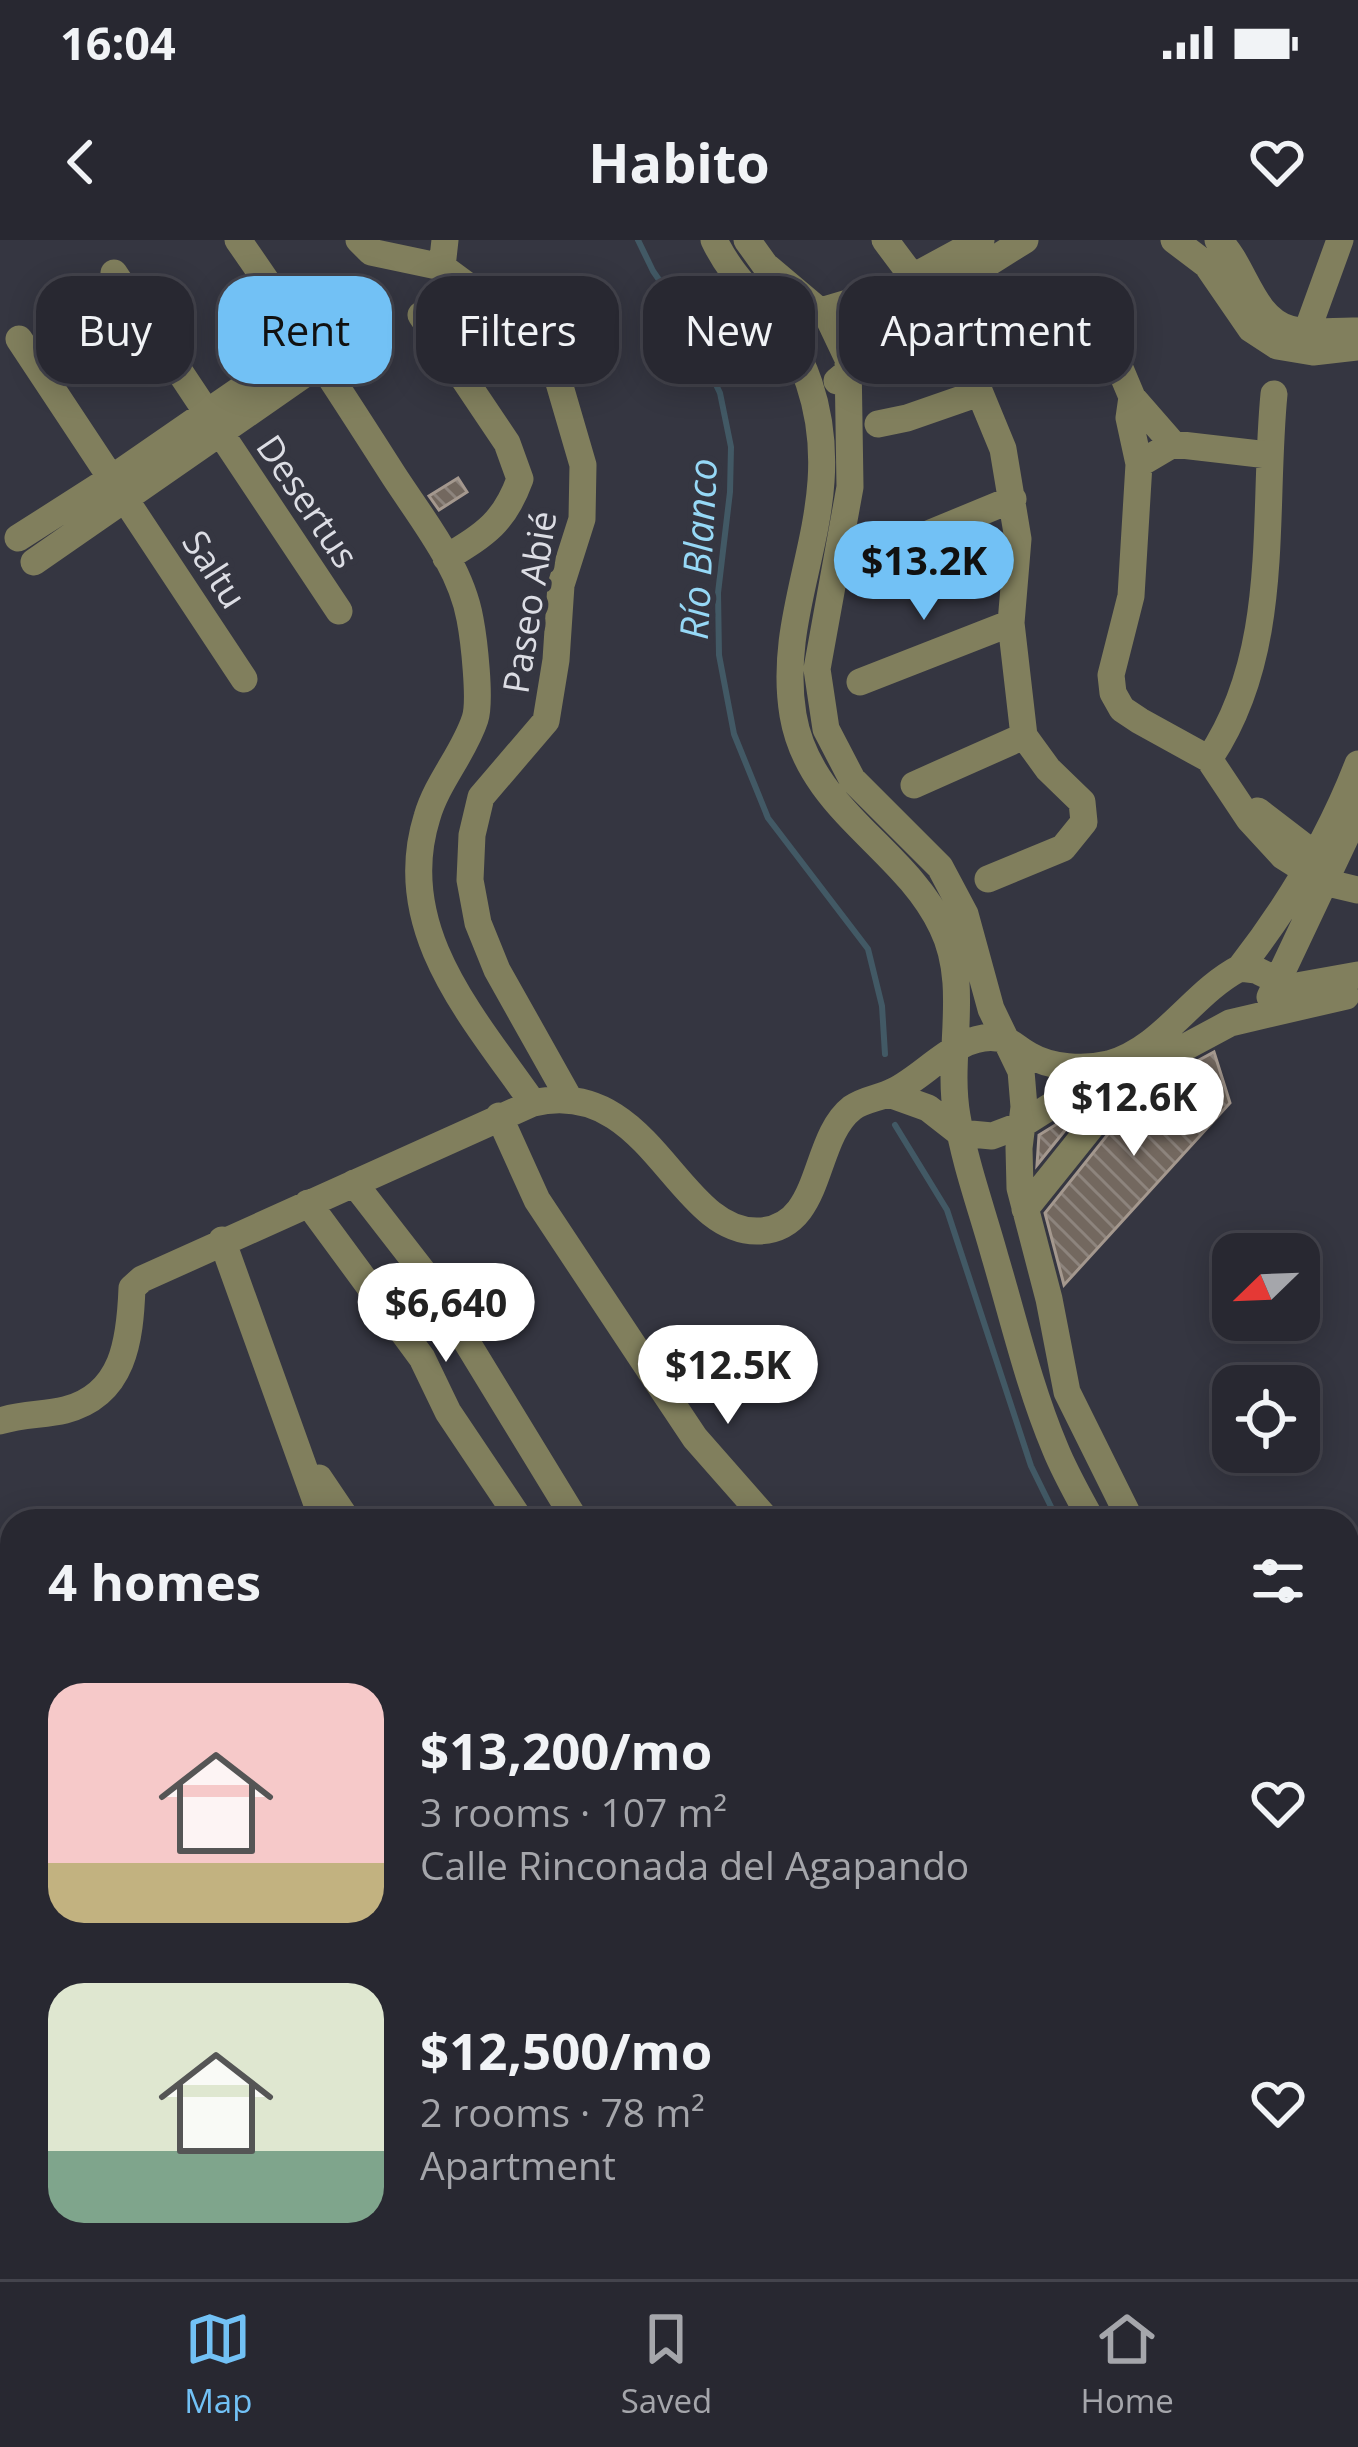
<!DOCTYPE html>
<meta charset="utf-8">
<style>
:root{--surface:#282831;--page:#303039;--text:#f1f3f6;--muted:#a5a6ab;--line:#44444d;--accent:#72c1f5}
body{margin:0;font-family:"Open Sans",sans-serif;background:var(--page);color:var(--text);height:100vh;display:flex;flex-direction:column;font-size:45px;white-space:nowrap}
*{box-sizing:border-box;margin:0}
p{font-size:39px;color:var(--muted)}
.icon{flex:none;width:66px;height:66px;fill:none;stroke:currentColor;stroke-width:2;stroke-linecap:round;stroke-linejoin:round}
.map{position:relative;flex:1;overflow:hidden}
.panel{position:absolute;left:0px;top:1269px;width:1359px;height:771px;display:flex;flex-direction:column;background:var(--surface);border-radius:36px 36px 0 0;box-shadow:0 6px 30px #0003,0 0 0 3px var(--line)}
.panel>*{flex:none}
.guide{position:absolute;left:36px;top:36px;width:1287px;height:108px;display:flex;gap:24px}
.needle{width:78px;rotate:247deg}
.tools{position:absolute;left:1212px;top:993px;display:grid;gap:24px}
.tools a{display:grid;place-items:center;width:108px;height:108px;border-radius:24px;background:var(--surface);box-shadow:0 6px 30px #0003,0 0 0 3px var(--line);font-size:60px}
.price{position:absolute;translate:-50% -102px;padding:0 27px;border-radius:42px;background:#fff;color:#222;font-size:39px;line-height:78px;filter:drop-shadow(0 3px 6px #0008)}
.price::after{content:'';position:absolute;left:50%;top:72px;width:36px;height:27px;margin-left:-18px;background:inherit;clip-path:polygon(0 0,100% 0,50% 100%)}
.price.on{background:var(--accent);color:#111}
ul{padding:0;list-style:none}
li{display:flex;align-items:center;gap:36px;height:300px;padding:0 48px}
li span{display:grid;place-items:center;flex:none;width:336px;height:240px;border-radius:36px;color:#555}
li>.icon{margin-inline-start:auto}
span .icon{width:144px;height:144px;fill:#fffc;stroke-width:1}
li b{font-size:51px}
h2{display:flex;justify-content:space-between;align-items:center;height:144px;padding:0 48px;font-size:51px}
.tag{padding:0 42px;border-radius:36px;background:var(--surface);box-shadow:0 6px 30px #0003,0 0 0 3px var(--line);font-size:42px;line-height:108px}
.tag.on{background:var(--accent);color:#111}
.status{display:flex;justify-content:space-between;align-items:center;height:84px;padding:0 60px;background:var(--surface);direction:ltr}
.status svg{height:33px;fill:currentColor}
header{display:flex;justify-content:space-between;align-items:center;height:156px;padding:0 48px;background:var(--surface);font-size:54px;font-weight:700}
.tabs{display:flex;justify-content:space-around;align-items:center;height:168px;border-top:3px solid var(--line);background:var(--surface);font-size:33px;color:var(--muted)}
.tabs a{display:grid;justify-items:center;gap:6px}
.tabs .on{color:var(--accent)}
.map>svg:first-child{display:block}
</style>
<div class="status"><b>16:04</b><svg viewBox="0 0 49 12"><path d="M0 12V9h3v3zM5 12V6h3v6zM10 12V3h3v9zM15 12V0h3v12zM26 1h20v11H26zM47 4h2v5h-2z"/></svg></div>
<header><svg class="icon" aria-label="back" viewBox="0 0 24 24"><path d="M15 5l-7 7 7 7"/></svg>Habito<svg class="icon" aria-label="heart" viewBox="0 0 24 24"><path d="M12 20l-8-8c-3-5 5-10 8-4 3-6 11-1 8 4z"/></svg></header>
<div class="map">
<svg width="1358" height="2039" viewBox="0 0 1358 2039">
<defs>
<pattern id="building-back-hatch" width="6" height="6" patternUnits="userSpaceOnUse" patternTransform="scale(3)"><rect width="6" height="6" fill="#73685f"/><path d="M-1 5l2 2M0 0l6 6M5-1l2 2" fill="none" stroke="#8d847d"/></pattern>
</defs>
<rect width="100%" height="100%" fill="#353641"/>
<g fill="none" stroke-linecap="round" stroke-linejoin="round">
<!-- stream -->
<path stroke="#425965" stroke-width="6" d="M638 0 653 31 681 72 720 153 731 207 730 252 718 353 719 415 734 494 768 578 868 709 882 766 885 814
M895 885 947 970 1031 1226 1058 1281
M1347 1639 1358 1646"/>
</g>
<!-- building -->
<path fill="url(#building-back-hatch)" stroke="#a4988e" stroke-width="3" d="M458 238 467 252 439 270 429 256Z
M1214 812 1230 863 1064 1045 1045 973 1113 888 1115 873 1108 863 1129 858Z
M1083 868 1037 925 1039 895Z"/>
<g fill="none" stroke-linecap="round" stroke-linejoin="round">
<!-- minor -->
<path stroke="#817f5d" stroke-width="27" d="M238 0C292 77 343 156 394 236 422 279 461 327 470 379 474 400 481 461 475 479 464 513 437 542 427 577 392 689 473 777 533 863
M359 0 371 12 442 27
M445 0 442 27 506 74 557 136 583 225 582 279 561 345 556 420 546 481 481 557 472 595 470 640 478 683 497 730 570 860
M714 0C740 55 787 77 809 143 851 268 774 360 793 475 809 570 904 607 942 687 971 746 946 814 957 876 965 924 982 970 995 1017 1014 1081 1029 1146 1055 1208 1065 1233 1079 1257 1092 1281
M747 0 765 25 829 79 848 119 850 247 817 429 826 489 852 539 940 627 965 674 991 769 1021 831 1024 867 1019 908 1020 948 1049 1059 1067 1152 1131 1281
M885 0 956 95 1003 209 1018 299 1011 383 1024 496 1048 529 1082 562 1084 582 1063 608 988 639
M1174 0 1207 25 1251 89 1277 106 1313 112 1358 107
M1218 0C1245 25 1251 78 1290 89 1311 95 1336 90 1358 91
M114 33 339 371
M421 75 507 203 520 239C504 283 485 294 446 318
M1103 88 1132 157 1129 178 1139 224 1131 356 1111 435 1113 453 1122 469 1140 481 1209 519 1249 579 1283 616 1324 642 1358 650
M1307 91 1340 0
M789 96 811 74 885 52 981 0
M19 99 244 439
M837 141 955 44 1025 0
M1132 157 1173 204
M878 184 907 178 979 153
M1139 224 1173 204 1268 215
M18 298 112 238 309 102
M875 312 899 306 1013 259
M34 322 322 122
M860 442 1011 383
M1209 519C1282 411 1262 277 1274 154
M914 545 1024 496
M1258 571 1327 624
M1240 728C1288 666 1330 597 1358 524
M1270 757 1358 571
M889 854 928 868 960 893 992 896 1021 885 1073 852 1120 842 1230 783 1346 756
M499 876 537 960 643 1120 695 1198 768 1281
M354 943 427 1037 576 1281
M308 963 422 1118 448 1172 521 1281
M1025 969 1098 878
M222 1000 323 1281
M0 1181C22 1174 44 1175 65 1170 124 1155 130 1100 132 1048L142 1039 533 863C651 835 676 993 758 991 824 989 811 900 852 868 864 859 881 858 894 851 927 835 958 793 997 798 1010 800 1018 809 1029 815 1051 828 1084 830 1109 824 1164 808 1192 753 1240 728L1256 730 1291 747 1358 735
M319 1238 348 1281
M1347 1531 1358 1537
M1347 1575 1358 1581
M0 1860 12 1874
M106 2028 114 2039
M274 2028 282 2039
M442 2028 446 2039
M618 2028 621 2039
M666 2028 673 2039
M849 2028 856 2039
M1014 2028 1024 2039
M1079 2028 1081 2039
M0 2039 12 2002
M792 2039 807 2028"/>
</g>
<g text-anchor="middle" dominant-baseline="central" stroke-width="12" stroke-linejoin="round" paint-order="stroke">
<!-- street labels -->
<g font-size="36" fill="#dcdde4" stroke="#353641">
<text transform="translate(308 261) rotate(56)">Desertus</text>
<text transform="translate(215 329) rotate(57)">Saltu</text>
<text transform="translate(529 362) rotate(-81)">Paseo Abié</text>
</g>
<!-- water labels -->
<g font-size="39" font-style="italic" fill="#96d8f6" stroke="#353641">
<text transform="translate(697 309) rotate(-87)">Río Blanco</text>
</g>
</g>
</svg>
<div class="tools">
<a><svg class="needle" viewBox="-14 -14 28 28"><path d="M0-13l5 13h-10z" fill="#e53935"/><path d="M0 13l5-13h-10z" fill="#a5a6ab"/></svg></a>
<a><svg class="icon" aria-label="locate" viewBox="0 0 24 24"><circle cx="12" cy="12" r="6"/><path d="M12 2v4M12 18v4M2 12h4M18 12h4"/></svg></a>
</div>
<b class="price on" style="left:924px;top:383px">$13.2K</b>
<b class="price" style="left:1134px;top:919px">$12.6K</b>
<b class="price" style="left:446px;top:1125px">$6,640</b>
<b class="price" style="left:728px;top:1187px">$12.5K</b>
<div class="guide">
<a class="tag">Buy</a>
<a class="tag on">Rent</a>
<a class="tag">Filters</a>
<a class="tag">New</a>
<a class="tag">Apartment</a>
</div>
<section class="panel">
<h2>4 homes<svg class="icon" aria-label="filters" viewBox="0 0 24 24"><path d="M4 7h16M4 17h16"/><circle cx="9" cy="7" r="2"/><circle cx="15" cy="17" r="2"/></svg></h2>
<ul>
<li><span style="background:linear-gradient(#f6c9c9 75%,#c2b280 0)"><svg class="icon" aria-label="home" viewBox="0 0 24 24"><path d="M3 11l9-7 9 7M6 9v11h12V9"/></svg></span><div><b>$13,200/mo</b><p>3 rooms · 107 m²</p><p>Calle Rinconada del Agapando</p></div><svg class="icon" aria-label="heart" viewBox="0 0 24 24"><path d="M12 20l-8-8c-3-5 5-10 8-4 3-6 11-1 8 4z"/></svg></li>
<li><span style="background:linear-gradient(#dfe7d0 70%,#7fa58c 0)"><svg class="icon" aria-label="home" viewBox="0 0 24 24"><path d="M3 11l9-7 9 7M6 9v11h12V9"/></svg></span><div><b>$12,500/mo</b><p>2 rooms · 78 m²</p><p>Apartment</p></div><svg class="icon" aria-label="heart" viewBox="0 0 24 24"><path d="M12 20l-8-8c-3-5 5-10 8-4 3-6 11-1 8 4z"/></svg></li>
</ul>
</section>
</div>
<nav class="tabs">
<a class="on"><svg class="icon" aria-label="map" viewBox="0 0 24 24"><path d="M3 6l6-2 6 2 6-2v14l-6 2-6-2-6 2zM9 4v14M15 6v14"/></svg>Map</a>
<a><svg class="icon" aria-label="saved" viewBox="0 0 24 24"><path d="M7 4h10v16l-5-4-5 4z"/></svg>Saved</a>
<a><svg class="icon" aria-label="home" viewBox="0 0 24 24"><path d="M3 11l9-7 9 7M6 9v11h12V9"/></svg>Home</a>
</nav>
